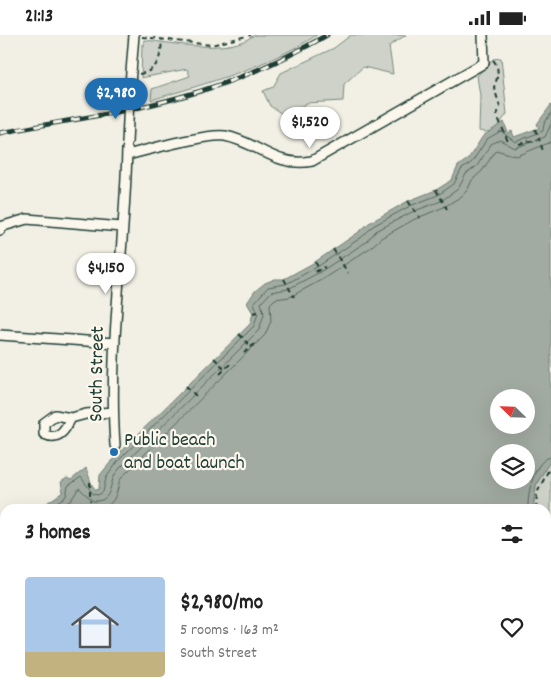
<!DOCTYPE html>
<meta charset="utf-8">
<style>
:root{--surface:#fff;--page:#f6f6f6;--text:#222;--muted:#767676;--accent:#1f6fb2}
body{margin:0;font-family:Dekko,sans-serif;background:var(--page);color:var(--text);height:100vh;display:flex;flex-direction:column;font-size:19px;white-space:nowrap}
*{box-sizing:border-box;margin:0}
p{font-size:16px;color:var(--muted)}
.icon{flex:none;width:28px;height:28px;fill:none;stroke:currentColor;stroke-width:2;stroke-linecap:round;stroke-linejoin:round}
.map{position:relative;flex:1;overflow:hidden}
.side{position:absolute;left:0px;top:469px;width:551px;height:196px;display:flex;flex-direction:column;background:var(--surface);border-radius:15px 15px 0 0;box-shadow:0 5px 20px #0002}
.side>*{flex:none}
.needle{width:32px;rotate:293deg}
.fabs{position:absolute;left:490px;top:354px;display:grid;gap:10px}
.fabs a{display:grid;place-items:center;width:45px;height:45px;border-radius:50%;background:var(--surface);box-shadow:0 5px 20px #0002;font-size:25px}
.price{position:absolute;translate:-50% -42px;padding:0 11px;border-radius:18px;background:#fff;color:#222;font-size:16px;line-height:32px;filter:drop-shadow(0 1px 2px #0008)}
.price::after{content:'';position:absolute;left:50%;top:30px;width:15px;height:11px;margin-left:-8px;background:inherit;clip-path:polygon(0 0,100% 0,50% 100%)}
.price.on{background:var(--accent);color:#fff}
ul{padding:0;list-style:none}
li{display:flex;align-items:center;gap:15px;height:125px;padding:0 25px}
li span{display:grid;place-items:center;flex:none;width:140px;height:100px;border-radius:5px;color:#555}
li>.icon{margin-inline-start:auto}
span .icon{width:60px;height:60px;fill:#fffc;stroke-width:1}
li b{font-size:21px}
h2{display:flex;justify-content:space-between;align-items:center;height:60px;padding:0 25px;font-size:21px}
.status{display:flex;justify-content:space-between;align-items:center;height:35px;padding:0 25px;background:var(--surface);direction:ltr}
.status svg{height:14px;fill:currentColor}
.map>svg:first-child{display:block}
</style>
<div class="status"><b>21:13</b><svg viewBox="0 0 49 12"><path d="M0 12V9h3v3zM5 12V6h3v6zM10 12V3h3v9zM15 12V0h3v12zM26 1h20v11H26zM47 4h2v5h-2z"/></svg></div>
<div class="map">
<svg width="551" height="664" viewBox="0 0 551 664">
<rect width="100%" height="100%" fill="#f2f0e5"/>
<filter id="ink" filterUnits="userSpaceOnUse"><feTurbulence type="fractalNoise" baseFrequency=".02" numOctaves="2"/><feDisplacementMap in="SourceGraphic" scale="10" xChannelSelector="R" yChannelSelector="G"/><feConvolveMatrix kernelMatrix="1 2 1 2 8 2 1 2 1" color-interpolation-filters="sRGB"/></filter>
<g filter="url(#ink)">
<!-- green -->
<path fill="#cfd2c8" stroke="#77887e" d="M254 0H317C267 32 208 48 151 65L152 54 190 41 187 34 141 43 142 9 144 11V5C174 8 230 20 254 0Z
M351 0H406L389 11 393 39 363 32 344 49 343 66 306 68 287 82 270 71 263 56 273 52 281 38 334 13Z
M501 23 507 79C499 89 495 100 479 96L480 61 477 41 493 24Z
M551 424V522L546 515V474H533L536 450Z
M551 634V664H403L410 660H546V635Z"/>
<!-- water -->
<path fill="#a2aba1" stroke="#6e7f75" fill-rule="evenodd" d="M551 70V424L536 450 533 474H38L63 457 61 447 67 443 71 445 86 433 92 450 96 455 99 454 100 440 115 422 250 289 253 278 247 268 255 256 265 248 275 244H284L315 227 359 197 369 188 408 166 436 155 452 145 458 131 468 124 483 101 504 87 508 98 512 96 514 102 539 93 537 89ZM499 362H526V390H499ZM499 418H526V445H499Z
M5 495V660H410L403 664H0V498Z
M546 515 551 522V634L546 635Z"/>
<g fill="none" stroke-linecap="round" stroke-linejoin="round">
<!-- shore -->
<path stroke="#536960" stroke-width="1" d="M47 474 66 461 68 451 81 442 93 459 98 460 103 457 106 443 119 425 254 291 258 278 254 268 268 252 286 249 317 232 362 202 373 191 410 171 438 160 454 149 461 135 472 127 487 104 501 96 515 107 543 96 544 89 551 78
M58 474 71 465 79 453 93 466C110 467 109 455 113 444 115 438 119 434 123 430L259 295 264 279 261 268 271 257 288 254 320 237 366 207 376 196 412 177 441 166 458 154 466 139 477 131 491 109 500 105 515 113 545 102 551 89
M72 474 80 467 98 474C114 471 116 461 119 448 120 443 125 439 129 435L265 300 271 286 270 269 275 264 290 262 323 244 370 213 381 203 415 184 444 172 462 161 468 154 472 145 482 136 496 115 517 121 551 107
M528 474C527 460 534 424 551 422"/>
<!-- stream -->
<path stroke="#6e7f75" stroke-width="3" d="M486 660V664"/>
<defs>
<path id="street" d="M129 62 134 0
M127 120C147 115 208 98 225 101 258 107 275 133 312 126L484 28 483 0
M0 195V192L27 184 122 192
M0 300 115 308
M71 383C65 395 59 406 44 399V388L55 380 71 383 86 379 113 377
M115 410C108 311 125 213 127 114"/>
</defs>
<!-- street casing -->
<use href="#street" stroke="#1f3d34" stroke-width="12"/>
<!-- path -->
<path stroke="#1f3d34" stroke-width="2" stroke-dasharray="5 4" stroke-linecap="butt" d="M142 2 211 10 251 0
M493 25C500 32 498 43 494 52L500 72 497 80 509 109
M139 39C159 36 161 21 162 4
M535 94 539 104
M519 109 539 104 543 116
M436 155 447 174
M408 166 420 183
M333 214 348 238
M315 227 320 235
M315 237 325 232
M284 244 294 262
M253 278 263 276
M239 299 251 312
M244 318 258 306
M214 323 225 334
M220 339 231 328
M186 351 196 361
M90 447V466
M536 474 537 458 551 430
M546 504 551 513
M546 639 551 638
M408 664 415 660"/>
<!-- street -->
<use href="#street" stroke="#fbf7ec" stroke-width="9"/>
<defs>
<path id="rail" d="M0 98C60 86 121 79 180 62 232 48 280 27 327 0"/>
</defs>
<!-- rail casing -->
<use href="#rail" stroke="#1f3d34" stroke-width="5"/>
<!-- rail -->
<use href="#rail" stroke="#fbf7ec" stroke-width="3" stroke-dasharray="9" stroke-linecap="butt"/>
<defs>
<path id="street-bridge" d="M127 109 129 62"/>
</defs>
<!-- street-bridge casing -->
<use href="#street-bridge" stroke="#1f3d34" stroke-width="12" stroke-linecap="butt"/>
<!-- street-bridge -->
<use href="#street-bridge" stroke="#fbf7ec" stroke-width="9"/>
</g>
</g>
<!-- markers -->
<circle fill="#1f6fb2" stroke="#fbf7ec" stroke-width="2" cx="114" cy="417" r="5"/>
<g text-anchor="middle" dominant-baseline="central" stroke-width="4.5" stroke-linejoin="round" paint-order="stroke">
<!-- street labels -->
<g font-size="20" fill="#1f3d34" stroke="#fbf7ec">
<text transform="translate(98 339) rotate(-89)">South Street</text>
</g>
<!-- poi labels -->
<g font-size="20" fill="#1f3d34" stroke="#fbf7ec" text-anchor="start">
<text x="124" y="406">Public beach<tspan x="124" dy="23">and boat launch</tspan></text>
</g>
</g>
</svg>
<div class="fabs">
<a><svg class="needle" viewBox="-14 -14 28 28"><path d="M0-13l5 13h-10z" fill="#e53935"/><path d="M0 13l5-13h-10z" fill="#767676"/></svg></a>
<a><svg class="icon" aria-label="layers" viewBox="0 0 24 24"><path d="M12 4l9 5-9 5-9-5zM3 14l9 5 9-5"/></svg></a>
</div>
<b class="price on" style="left:116px;top:85px">$2,980</b>
<b class="price" style="left:310px;top:114px">$1,520</b>
<b class="price" style="left:106px;top:260px">$4,150</b>
<section class="side">
<h2>3 homes<svg class="icon" aria-label="filters" viewBox="0 0 24 24"><path d="M4 7h16M4 17h16"/><circle cx="9" cy="7" r="2"/><circle cx="15" cy="17" r="2"/></svg></h2>
<ul>
<li><span style="background:linear-gradient(#a9c7e8 75%,#c2b280 0)"><svg class="icon" aria-label="home" viewBox="0 0 24 24"><path d="M3 11l9-7 9 7M6 9v11h12V9"/></svg></span><div><b>$2,980/mo</b><p>5 rooms · 163 m²</p><p>South Street</p></div><svg class="icon" aria-label="heart" viewBox="0 0 24 24"><path d="M12 20l-8-8c-3-5 5-10 8-4 3-6 11-1 8 4z"/></svg></li>
</ul>
</section>
</div>
